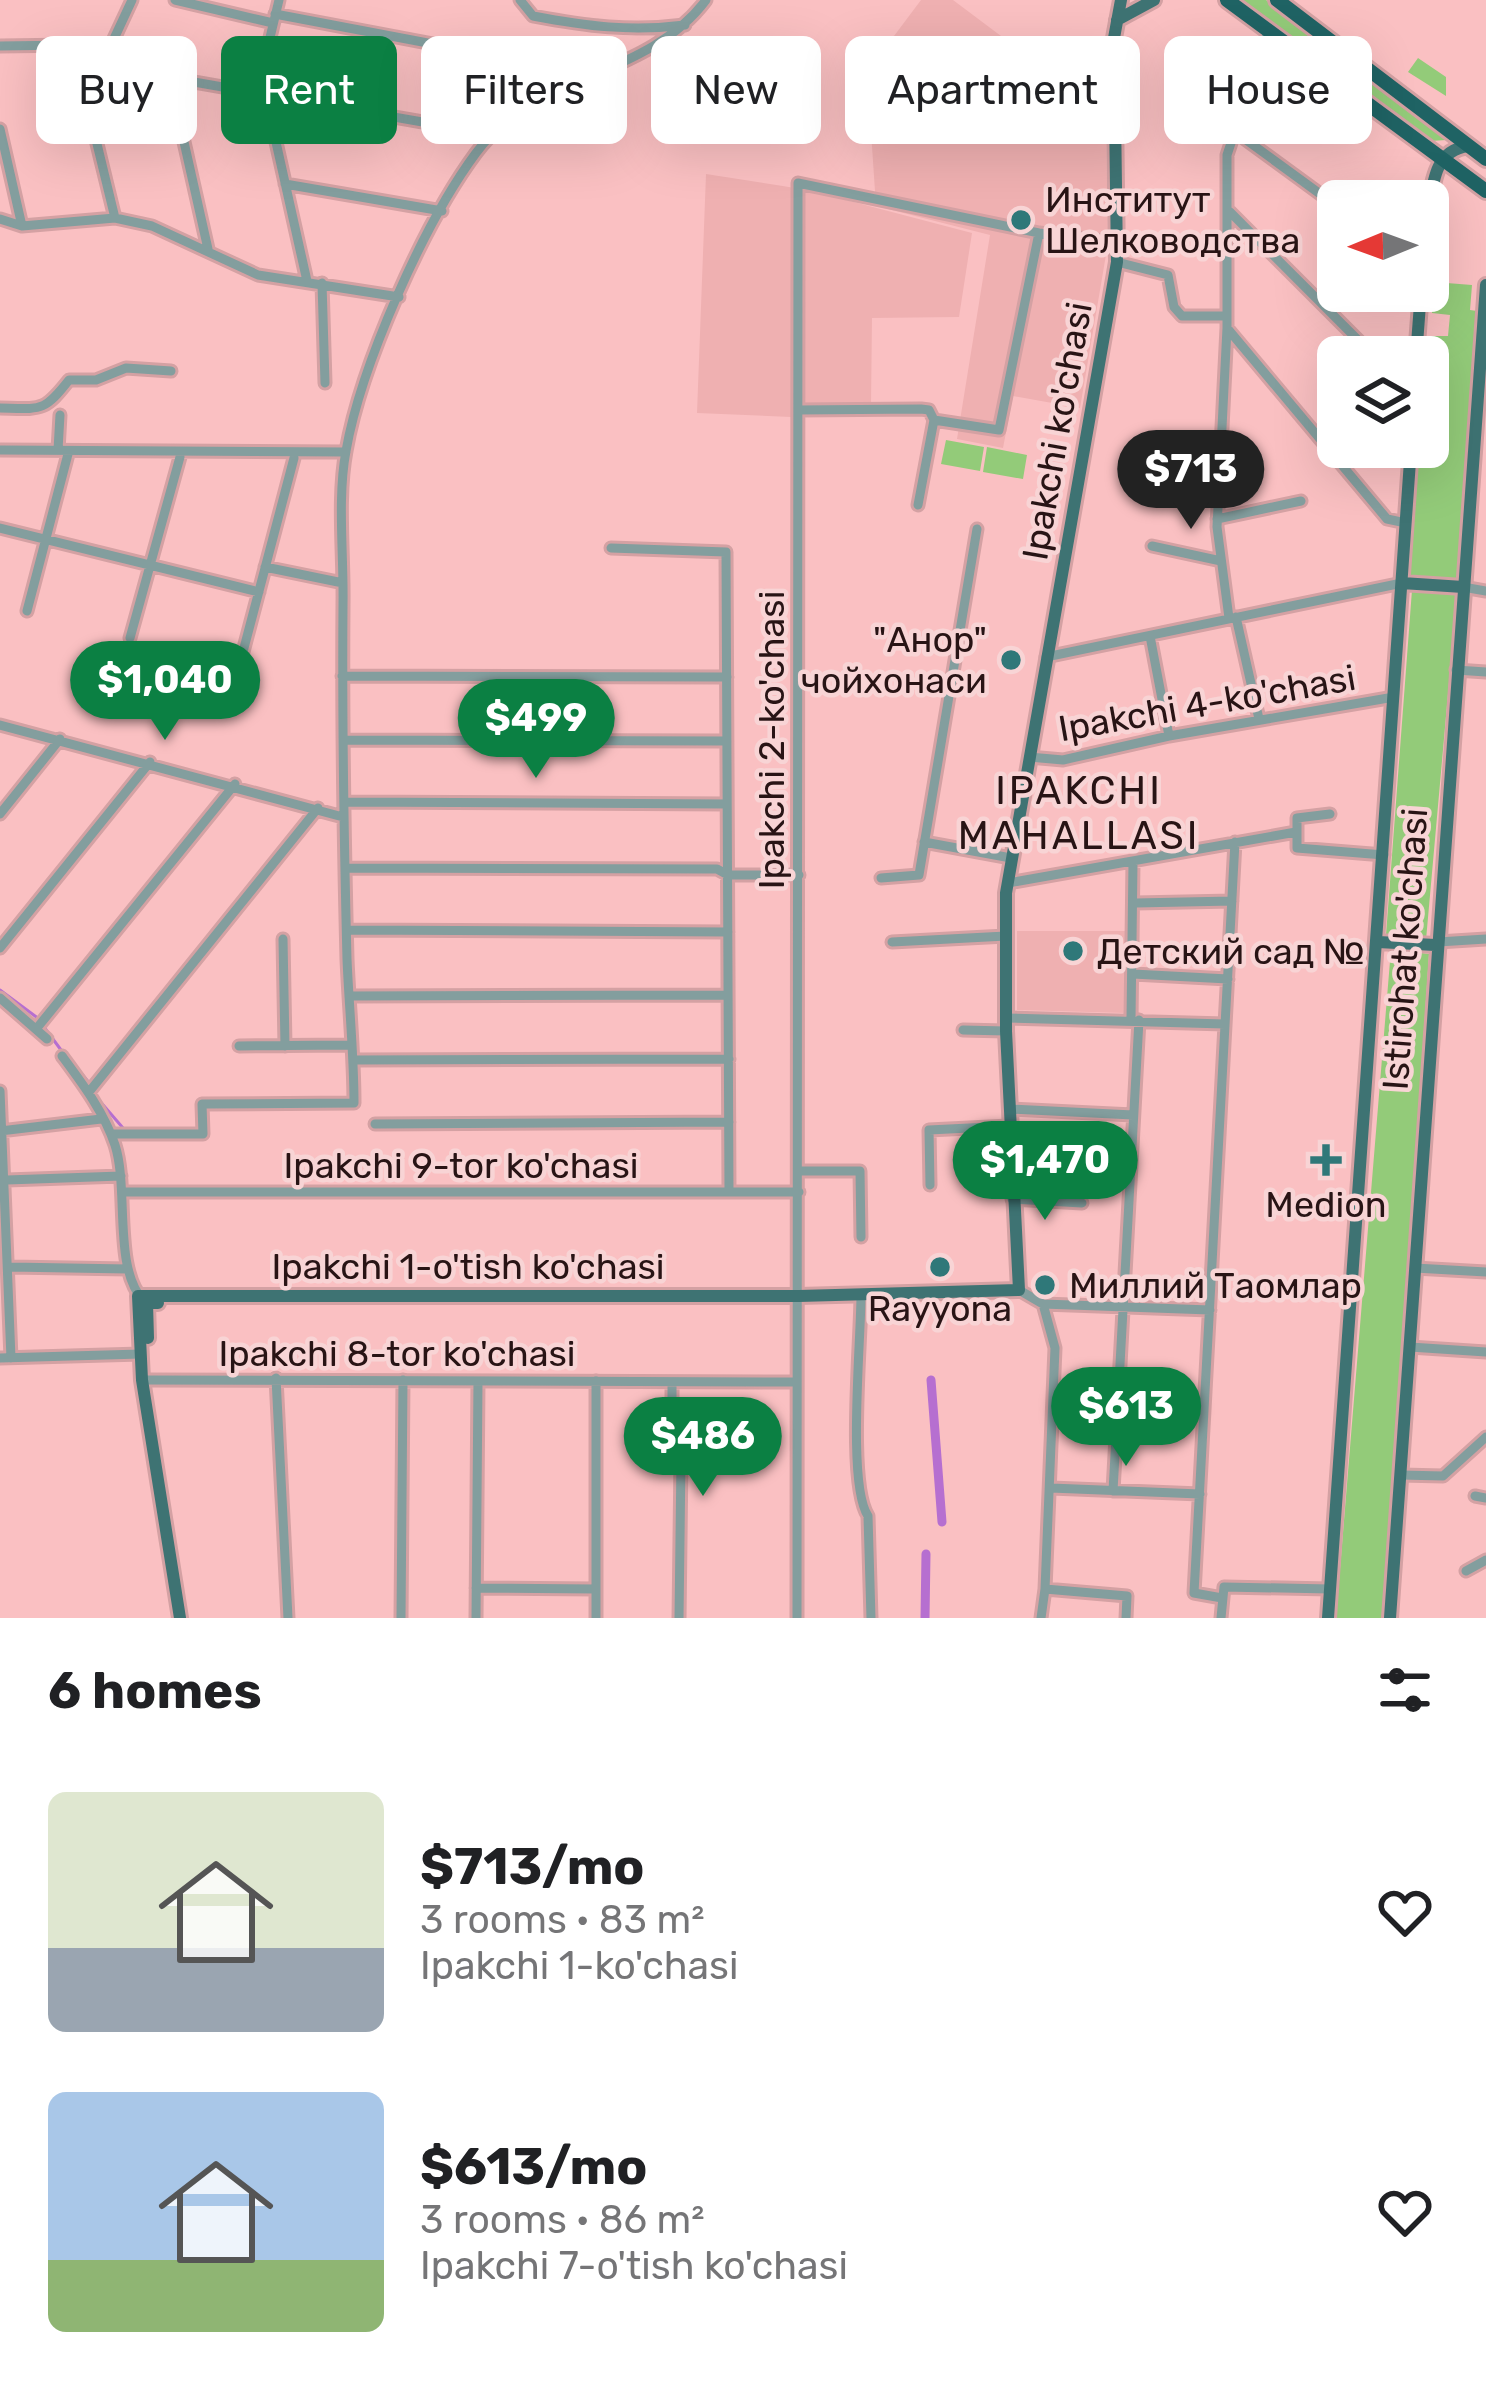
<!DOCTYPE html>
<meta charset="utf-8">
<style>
:root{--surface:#fff;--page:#f6f6f6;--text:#202124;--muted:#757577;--accent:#0b8043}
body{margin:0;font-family:Rubik,sans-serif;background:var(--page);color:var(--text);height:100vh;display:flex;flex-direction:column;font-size:45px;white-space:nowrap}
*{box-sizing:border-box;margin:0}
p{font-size:39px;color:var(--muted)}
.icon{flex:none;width:66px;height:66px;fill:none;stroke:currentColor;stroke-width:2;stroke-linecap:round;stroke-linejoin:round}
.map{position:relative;height:1618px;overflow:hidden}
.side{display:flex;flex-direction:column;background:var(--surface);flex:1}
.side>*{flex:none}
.top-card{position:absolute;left:36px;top:36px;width:1416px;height:108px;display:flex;gap:24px}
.needle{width:78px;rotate:269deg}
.controls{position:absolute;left:1317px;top:180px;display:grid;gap:24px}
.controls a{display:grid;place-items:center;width:132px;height:132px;border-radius:18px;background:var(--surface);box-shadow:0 12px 48px #0002;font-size:60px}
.price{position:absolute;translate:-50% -102px;padding:0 27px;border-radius:42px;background:var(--accent);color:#fff;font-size:39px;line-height:78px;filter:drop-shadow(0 3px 6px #0008)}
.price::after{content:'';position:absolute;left:50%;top:72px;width:36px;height:27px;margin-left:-18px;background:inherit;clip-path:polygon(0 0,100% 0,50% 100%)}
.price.selected{background:#222;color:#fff}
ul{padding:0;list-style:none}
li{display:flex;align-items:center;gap:36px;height:300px;padding:0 48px}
li span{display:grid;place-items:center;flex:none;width:336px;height:240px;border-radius:18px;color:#555}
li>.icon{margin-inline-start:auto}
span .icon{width:144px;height:144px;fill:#fffc;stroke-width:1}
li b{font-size:51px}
h2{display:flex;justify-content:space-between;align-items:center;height:144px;padding:0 48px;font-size:51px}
.chip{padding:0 42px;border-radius:18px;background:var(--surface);box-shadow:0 12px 48px #0002;font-size:42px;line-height:108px}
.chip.selected{background:var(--accent);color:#fff}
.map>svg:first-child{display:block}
</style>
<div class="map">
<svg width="1486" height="1618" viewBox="0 0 1486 1618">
<rect width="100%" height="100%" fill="#fac0c2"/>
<!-- built -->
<path fill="#efb0b1" d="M921 0H953L1049 72 1080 77 1105 74 1108 243 1080 408 1013 396 1003 448 957 439 990 235 876 206 867 72Z
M706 174 808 190 972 233 959 317 872 318 871 404 792 405 791 417 697 413Z
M1017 931H1130L1126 1013 1017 1010Z"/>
<!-- green -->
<path fill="#93cb79" d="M1243 0H1266L1448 135 1446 140 1431 141Z
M1418 58 1446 77V96L1408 72Z
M1434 282 1472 285 1470 310 1477 311 1458 581 1409 578 1418 447H1428L1425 336H1448L1450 315 1432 313Z
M946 440 984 447 980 471 941 464Z
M987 447 1027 455 1023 479 983 472Z
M1412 590 1457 593 1426 940 1386 935Z
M1391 949 1429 954 1385 1618H1336Z"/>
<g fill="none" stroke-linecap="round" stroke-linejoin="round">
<!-- stream -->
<path stroke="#b66fd0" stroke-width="3" d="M0 990 39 1019
M44 1027 64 1054
M75 1066 91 1085
M98 1099 123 1128"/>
<!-- canal -->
<path stroke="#b66fd0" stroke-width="9" d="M931 1380 942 1522
M925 1618 926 1554"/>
<defs>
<path id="minor" d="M175 0 273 23
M279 0 261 75 307 281
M520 0 533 16C586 26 631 32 685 25
M275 14 512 59 541 101
M73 45 115 218
M0 46 73 45 103 66 491 134
M88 57 112 43 132 0
M169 75 208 249
M0 129 22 226
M1234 131 1338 207
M285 184 442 211
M1230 212 1375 357
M0 219 22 226 115 218 152 226 258 275 399 297
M1117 262 1168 275 1174 307 1182 316H1227
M322 283 325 383
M1227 328 1387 519 1406 523
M0 408C42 409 44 412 69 380H96L126 368 171 371
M798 410 921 409 929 410 934 420 999 430 1039 233
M0 450 346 452
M58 450 60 415
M918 505 934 420
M1217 519 1301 501
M0 528 259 592
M1152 546 1221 561
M611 548 726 552 729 1192
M265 567 343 583
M1463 587 1486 591
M27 611 68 454
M1236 617 1259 719
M1229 618 1217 527 1227 328V155L1268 32
M1150 636 1169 736
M130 638 180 457
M1046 657 1402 583
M239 667 294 458
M1456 670 1486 672
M342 676 727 677
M0 725 343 817
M343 740 727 741
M1029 757 1063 760 1169 736 1394 697
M344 802 727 804
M0 814 60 739
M1330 814 1297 818V848L1384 855
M924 842 1011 858
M345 868 717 869 728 875H799
M881 878 919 875 977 529
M1008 883 1296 832
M1136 903 1232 901
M347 930 728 932
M283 939 285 1046
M892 942 1006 936
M1438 942 1486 939
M0 948 150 762
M1133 974 1228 979
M349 996 728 995
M0 998 47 1039
M1006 1018 1225 1024
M1131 1020 1133 862
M37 1028 235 784
M963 1030 1006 1031
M239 1046 349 1045
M62 1056C82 1083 104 1112 115 1145 129 1188 113 1268 143 1300
M354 1060 729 1059
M0 1091 11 1358
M89 1092 318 808
M1009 1109 1133 1115
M375 1124 729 1122
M0 1131 101 1119
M111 1134H203L202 1104 354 1103C354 1055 349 1007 347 959 344 841 342 723 343 605 344 555 337 499 346 451 361 365 424 223 476 153 533 75 648 78 706 0
M799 1171H860L861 1237
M7 1180 121 1176
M930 1185 929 1130 1009 1126
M123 1192H799
M1012 1199 1082 1203
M10 1267 128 1269
M1415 1268 1486 1272
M1019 1290 1043 1304 1210 1310
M861 1295C861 1342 847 1484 868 1516L871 1618
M1043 1304 1055 1348 1045 1589 1127 1596 1126 1618
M1410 1347 1486 1352
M0 1358 141 1354
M276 1378 288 1618
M142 1380 797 1382
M596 1381V1618
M672 1383V1454L681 1460 679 1618
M1401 1475 1443 1476 1486 1437
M1051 1488 1200 1494
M1113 1491 1139 1020
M1475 1496 1486 1498
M1466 1571 1486 1560
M476 1588 596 1589
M1222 1598 1194 1593 1235 842
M401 1618 403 1380
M476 1618 478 1381
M797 1618 798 183 1039 233 1112 242
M1041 1618 1045 1589
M1221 1618 1224 1587 1330 1589"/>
<path id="major" d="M1117 20 1154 0
M1428 215C1433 185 1433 151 1468 146
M1416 357 1421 291
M1402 583 1463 587
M1378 942 1435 945
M1019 1290 1006 1031V893L1117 262 1114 38 1121 0
M148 1338 147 1303H158
M180 1618 142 1380 138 1296H799L1019 1290
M1328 1618 1411 447
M1390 1618 1486 285"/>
<path id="highway" d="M1227 0 1486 191
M1277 0 1486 159"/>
</defs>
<!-- minor casing -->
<use href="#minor" stroke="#d4a1a3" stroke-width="15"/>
<!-- major casing -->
<use href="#major" stroke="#d4a1a3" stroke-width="18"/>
<!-- highway casing -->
<use href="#highway" stroke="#d4a1a3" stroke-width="20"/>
<!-- minor -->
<use href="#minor" stroke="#839e9e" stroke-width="9"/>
<!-- major -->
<use href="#major" stroke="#3e7373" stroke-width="12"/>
<!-- highway -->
<use href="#highway" stroke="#1f6364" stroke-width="14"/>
</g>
<!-- markers -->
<g fill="#2f7879" stroke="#f8d4d5" stroke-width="4.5">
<circle cx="1021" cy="220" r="12"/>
<circle cx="1011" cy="660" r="12"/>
<circle cx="1073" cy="951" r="12"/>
<path d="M1320 1142h12v12h12v12h-12v12h-12v-12h-12v-12h12z"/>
<circle cx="940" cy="1267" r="12"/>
<circle cx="1045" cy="1285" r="12"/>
</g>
<g text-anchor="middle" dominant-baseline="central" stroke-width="9" stroke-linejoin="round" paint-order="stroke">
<!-- poi labels -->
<g font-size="36" fill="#281415" stroke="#f8d4d5" text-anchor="start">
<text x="1045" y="199">Институт<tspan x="1045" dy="41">Шелководства</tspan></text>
<text x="987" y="639" text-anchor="end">"Анор"<tspan x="987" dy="41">чойхонаси</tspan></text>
<text x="1097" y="951">Детский сад №</text>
<text x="1326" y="1204" text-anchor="middle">Medion</text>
<text x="1069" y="1285">Миллий Таомлар</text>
<text x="940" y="1308" text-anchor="middle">Rayyona</text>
</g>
<!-- street labels -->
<g font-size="36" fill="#281415" stroke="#f8d4d5">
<text transform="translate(1057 431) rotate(-80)">Ipakchi ko'chasi</text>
<text transform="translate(1207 703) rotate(-10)">Ipakchi 4-ko'chasi</text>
<text transform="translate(771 740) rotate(-90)">Ipakchi 2-ko'chasi</text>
<text transform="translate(1405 949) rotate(-86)">Istirohat ko'chasi</text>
<text x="461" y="1165">Ipakchi 9-tor ko'chasi</text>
<text x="468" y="1266">Ipakchi 1-o'tish ko'chasi</text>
<text x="397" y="1353">Ipakchi 8-tor ko'chasi</text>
</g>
<!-- neighbourhood labels -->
<g font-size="39" letter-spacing="3" fill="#281415" stroke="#f8d4d5">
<text x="1079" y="791">IPAKCHI<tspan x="1079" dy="45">MAHALLASI</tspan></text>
</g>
</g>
</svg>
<div class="controls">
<a><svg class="needle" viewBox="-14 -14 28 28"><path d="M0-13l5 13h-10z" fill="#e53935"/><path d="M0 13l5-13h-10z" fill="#757577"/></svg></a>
<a><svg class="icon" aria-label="layers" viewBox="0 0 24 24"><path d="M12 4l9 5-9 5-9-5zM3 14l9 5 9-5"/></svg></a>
</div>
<b class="price selected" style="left:1191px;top:532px">$713</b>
<b class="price" style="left:165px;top:743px">$1,040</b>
<b class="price" style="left:536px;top:781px">$499</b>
<b class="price" style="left:1045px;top:1223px">$1,470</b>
<b class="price" style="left:1126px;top:1469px">$613</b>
<b class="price" style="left:703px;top:1499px">$486</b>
<div class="top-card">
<a class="chip">Buy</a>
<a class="chip selected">Rent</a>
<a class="chip">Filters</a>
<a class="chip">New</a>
<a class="chip">Apartment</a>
<a class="chip">House</a>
</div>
</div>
<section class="side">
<h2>6 homes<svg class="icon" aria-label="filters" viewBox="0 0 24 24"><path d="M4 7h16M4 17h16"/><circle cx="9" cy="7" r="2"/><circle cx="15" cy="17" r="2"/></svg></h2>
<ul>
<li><span style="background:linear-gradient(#dfe7d0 65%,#9aa5b1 0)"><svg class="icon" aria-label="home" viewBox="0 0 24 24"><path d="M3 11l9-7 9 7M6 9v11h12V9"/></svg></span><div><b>$713/mo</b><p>3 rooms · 83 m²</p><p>Ipakchi 1-ko'chasi</p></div><svg class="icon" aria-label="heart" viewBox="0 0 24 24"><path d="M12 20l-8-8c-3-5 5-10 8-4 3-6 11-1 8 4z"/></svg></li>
<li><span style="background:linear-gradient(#a9c7e8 70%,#8fb573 0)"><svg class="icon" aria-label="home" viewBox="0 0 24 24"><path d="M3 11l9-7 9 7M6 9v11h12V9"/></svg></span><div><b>$613/mo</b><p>3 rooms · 86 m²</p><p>Ipakchi 7-o'tish ko'chasi</p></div><svg class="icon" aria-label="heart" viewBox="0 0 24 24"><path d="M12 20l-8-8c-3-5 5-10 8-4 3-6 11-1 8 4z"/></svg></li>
</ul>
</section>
